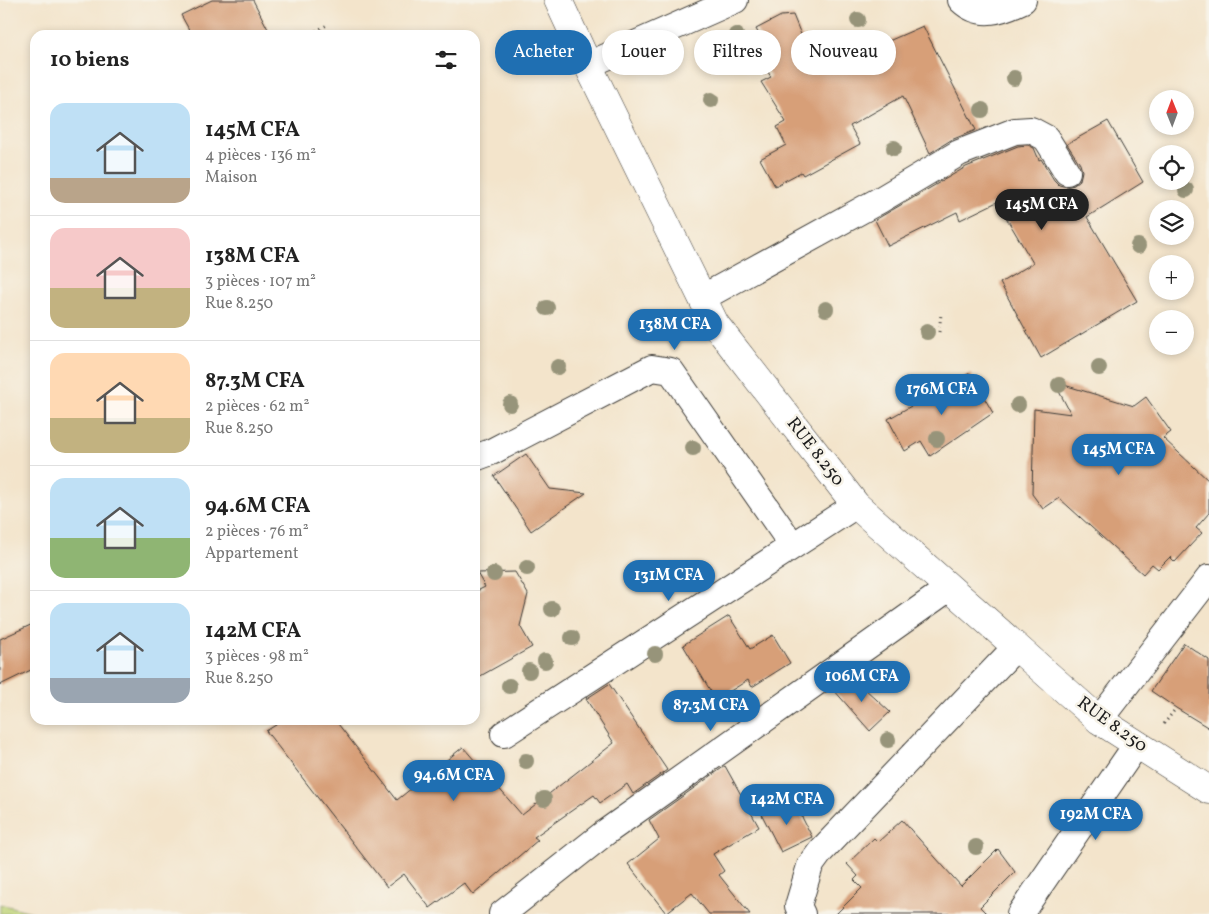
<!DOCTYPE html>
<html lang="fr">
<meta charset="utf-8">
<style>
:root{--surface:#fff;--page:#f2f2f2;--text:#222;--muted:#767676;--line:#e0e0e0;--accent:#1f6fb2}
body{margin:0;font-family:Vollkorn,serif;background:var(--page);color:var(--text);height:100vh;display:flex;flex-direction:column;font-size:19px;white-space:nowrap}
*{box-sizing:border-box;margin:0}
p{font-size:16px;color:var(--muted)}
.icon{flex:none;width:28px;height:28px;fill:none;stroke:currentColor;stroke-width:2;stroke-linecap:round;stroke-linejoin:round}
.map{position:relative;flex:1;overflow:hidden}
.sheet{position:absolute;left:30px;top:30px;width:450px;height:695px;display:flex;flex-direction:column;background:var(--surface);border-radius:15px;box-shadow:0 2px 8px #0003}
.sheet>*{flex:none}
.hud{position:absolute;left:495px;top:30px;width:475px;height:45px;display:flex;gap:10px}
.needle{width:32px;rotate:359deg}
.fabs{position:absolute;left:1149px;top:90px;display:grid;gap:10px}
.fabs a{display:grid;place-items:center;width:45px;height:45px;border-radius:50%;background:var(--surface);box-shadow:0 2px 8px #0003;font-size:25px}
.price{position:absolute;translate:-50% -42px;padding:0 11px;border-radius:18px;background:var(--accent);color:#fff;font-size:16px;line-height:32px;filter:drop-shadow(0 1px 2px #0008)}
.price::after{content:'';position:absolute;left:50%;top:30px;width:15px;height:11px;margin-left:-8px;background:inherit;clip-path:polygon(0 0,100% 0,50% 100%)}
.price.on{background:#222;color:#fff}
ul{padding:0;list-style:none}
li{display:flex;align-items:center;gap:15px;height:125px;padding:0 20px}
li+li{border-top:1px solid var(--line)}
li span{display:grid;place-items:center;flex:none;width:140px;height:100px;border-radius:15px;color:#555}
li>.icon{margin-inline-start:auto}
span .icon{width:60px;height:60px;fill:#fffc;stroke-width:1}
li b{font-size:21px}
h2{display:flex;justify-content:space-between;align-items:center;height:60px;padding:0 20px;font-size:21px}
.tag{padding:0 18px;border-radius:22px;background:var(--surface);box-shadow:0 2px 8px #0003;font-size:18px;line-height:45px}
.tag.on{background:var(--accent);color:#fff}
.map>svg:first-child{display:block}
</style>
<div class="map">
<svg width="1209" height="914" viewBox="0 0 1209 914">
<rect width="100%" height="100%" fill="#f7f3e8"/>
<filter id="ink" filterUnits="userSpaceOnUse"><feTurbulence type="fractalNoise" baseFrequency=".02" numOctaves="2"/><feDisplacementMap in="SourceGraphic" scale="10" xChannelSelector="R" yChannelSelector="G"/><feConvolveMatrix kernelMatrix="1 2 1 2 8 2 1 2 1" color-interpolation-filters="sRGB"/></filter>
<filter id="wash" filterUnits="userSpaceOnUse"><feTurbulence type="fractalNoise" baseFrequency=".0096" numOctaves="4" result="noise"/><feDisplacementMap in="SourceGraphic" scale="20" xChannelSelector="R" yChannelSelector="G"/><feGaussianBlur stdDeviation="1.12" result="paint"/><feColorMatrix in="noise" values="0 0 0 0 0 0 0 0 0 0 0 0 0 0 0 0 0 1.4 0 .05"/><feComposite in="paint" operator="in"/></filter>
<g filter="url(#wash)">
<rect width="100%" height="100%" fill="#f3e4cb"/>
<!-- green -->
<path fill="#bdd377" stroke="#6c784a" d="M0 904 39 914H0Z"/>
<g id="blocks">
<!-- building -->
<path fill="#d79f78" d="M212 0H253L271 35H192L181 15Z
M793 15 813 64 842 49 845 53 870 39 875 47 923 26 976 130 951 140 930 153 903 96 850 126 860 144 803 175 801 172 775 186 760 159 786 145 777 127 786 122 761 82 771 77 765 67 774 62 756 29 781 16Z
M1108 121 1143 182 1087 217 1137 301 1041 358 1000 283 1033 263 997 202 960 220 957 212 888 246 875 220 966 167 1018 146 1028 145 1034 148 1039 160 1041 159 1054 180 1059 185 1067 187 1074 185 1080 180 1082 171 1080 164 1067 144Z
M970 373 993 413 930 456 921 441 905 451 888 419Z
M1054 382 1134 406 1146 397 1171 432 1163 438 1209 481V513L1196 528 1202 533 1175 562 1170 557 1158 569 1152 564 1143 574 1059 498 1043 509 1032 494 1034 409 1071 414Z
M526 454 550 489 586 493 531 531 494 476Z
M515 572 528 594 520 626 532 647 475 679V592L485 587 477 573Z
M729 616 750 649 773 635 790 663 752 687 748 680 716 700 683 645Z
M35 623V668L0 685V639Z
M1184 643 1209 660V728L1176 708 1151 691Z
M851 676 890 712 870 731 833 689Z
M609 684 667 770 633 794 627 784 600 803 594 795 534 837 538 840 473 895 464 883 430 908 404 874 387 887 266 731 284 720H335L397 800 463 747 522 815 614 743 586 699Z
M725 766 759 827 713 854 724 871 719 875 750 914H709L692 893 666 913 628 864 659 839 649 820Z
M793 799 812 837 781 852 762 815Z
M902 820 961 886 998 849 1015 872 980 907 987 914H836L862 888 854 880 858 876 847 864 874 838 878 842Z"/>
</g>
</g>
<g filter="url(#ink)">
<use href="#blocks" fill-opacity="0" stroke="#3c3a36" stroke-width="1"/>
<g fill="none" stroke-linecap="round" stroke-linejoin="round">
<defs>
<path id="minor" d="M961 0C981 19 1002 10 1023 0
M588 65 735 0
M702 298 880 200 959 153 1015 131 1031 130 1046 138 1067 172
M475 458 491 452 652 368 671 371 793 546
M1099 720 1209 578
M504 734 856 505
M502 914 606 832 949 588
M802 914 798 906 810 866 821 851 1016 647
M1020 914 1137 744"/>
<path id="trunk" d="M558 0 588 65 715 324 856 505 1099 720 1209 790"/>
</defs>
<!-- minor casing -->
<use href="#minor" stroke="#3c3a36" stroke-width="28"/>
<!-- trunk casing -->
<use href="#trunk" stroke="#3c3a36" stroke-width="29"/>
<!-- path -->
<path stroke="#3c3a36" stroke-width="3" stroke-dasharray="1 4" stroke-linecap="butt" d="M316 31 329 24
M939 332 941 314
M1164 724 1176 708"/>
<!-- minor -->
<use href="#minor" stroke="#fff" stroke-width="26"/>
<!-- trunk -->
<use href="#trunk" stroke="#fff" stroke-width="28"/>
</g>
<!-- trees -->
<g fill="#97947a">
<circle cx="858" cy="20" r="8"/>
<circle cx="736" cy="35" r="8"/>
<circle cx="1014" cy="78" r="8"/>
<circle cx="711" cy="100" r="8"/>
<circle cx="982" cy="110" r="8"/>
<circle cx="894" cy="148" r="8"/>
<circle cx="1186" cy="190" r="8"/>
<circle cx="1077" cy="200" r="8"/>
<circle cx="1138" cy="246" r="8"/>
<circle cx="547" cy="308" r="8"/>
<circle cx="826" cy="309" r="8"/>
<circle cx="927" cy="332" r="8"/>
<circle cx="558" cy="367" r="8"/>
<circle cx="1099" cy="368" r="8"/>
<circle cx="1059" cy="385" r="8"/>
<circle cx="510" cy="404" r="8"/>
<circle cx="1018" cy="405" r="8"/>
<circle cx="937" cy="439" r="8"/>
<circle cx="693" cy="448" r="8"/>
<circle cx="527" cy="568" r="8"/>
<circle cx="494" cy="574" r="8"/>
<circle cx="552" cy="609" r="8"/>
<circle cx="572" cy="638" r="8"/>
<circle cx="655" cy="654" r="8"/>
<circle cx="545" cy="661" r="8"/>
<circle cx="529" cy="671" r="8"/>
<circle cx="509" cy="686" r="8"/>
<circle cx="682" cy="701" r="8"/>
<circle cx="888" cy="740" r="8"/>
<circle cx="526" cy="761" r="8"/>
<circle cx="544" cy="799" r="8"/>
<circle cx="976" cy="847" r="8"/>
</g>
</g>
<g text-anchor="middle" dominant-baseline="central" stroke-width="5" stroke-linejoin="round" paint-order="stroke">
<!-- street labels -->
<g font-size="18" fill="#1c1c1c" stroke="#f7f3e8">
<text transform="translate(815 452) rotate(52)">RUE 8.250</text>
<text transform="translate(1112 725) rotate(36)">RUE 8.250</text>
</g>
</g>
</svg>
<div class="fabs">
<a><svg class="needle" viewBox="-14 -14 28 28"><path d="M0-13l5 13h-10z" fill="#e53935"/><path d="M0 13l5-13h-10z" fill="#767676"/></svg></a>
<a><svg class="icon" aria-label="locate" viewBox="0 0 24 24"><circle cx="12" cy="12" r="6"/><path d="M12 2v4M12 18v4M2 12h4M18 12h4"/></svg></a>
<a><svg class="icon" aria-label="layers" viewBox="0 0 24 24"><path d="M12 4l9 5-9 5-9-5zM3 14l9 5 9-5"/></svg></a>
<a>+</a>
<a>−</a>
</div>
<b class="price on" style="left:1042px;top:231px">145M CFA</b>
<b class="price" style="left:675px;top:351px">138M CFA</b>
<b class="price" style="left:942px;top:416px">176M CFA</b>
<b class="price" style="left:1119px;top:476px">145M CFA</b>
<b class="price" style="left:669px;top:602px">131M CFA</b>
<b class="price" style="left:862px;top:703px">106M CFA</b>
<b class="price" style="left:711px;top:732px">87.3M CFA</b>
<b class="price" style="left:454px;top:802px">94.6M CFA</b>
<b class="price" style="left:787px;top:826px">142M CFA</b>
<b class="price" style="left:1096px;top:841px">192M CFA</b>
<div class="hud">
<a class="tag on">Acheter</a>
<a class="tag">Louer</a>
<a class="tag">Filtres</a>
<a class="tag">Nouveau</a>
</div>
<section class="sheet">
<h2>10 biens<svg class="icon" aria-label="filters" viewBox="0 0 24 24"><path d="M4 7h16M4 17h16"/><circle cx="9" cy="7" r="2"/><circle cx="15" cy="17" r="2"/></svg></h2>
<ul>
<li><span style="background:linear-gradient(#bfe0f5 75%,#b9a48a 0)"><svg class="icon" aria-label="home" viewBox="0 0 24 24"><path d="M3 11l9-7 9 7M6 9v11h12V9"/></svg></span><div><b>145M CFA</b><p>4 pièces · 136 m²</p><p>Maison</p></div></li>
<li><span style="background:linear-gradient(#f6c9c9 60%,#c2b280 0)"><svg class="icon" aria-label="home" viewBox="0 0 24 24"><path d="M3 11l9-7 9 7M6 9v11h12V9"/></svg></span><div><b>138M CFA</b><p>3 pièces · 107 m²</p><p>Rue 8.250</p></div></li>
<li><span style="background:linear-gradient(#ffd9b3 65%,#c2b280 0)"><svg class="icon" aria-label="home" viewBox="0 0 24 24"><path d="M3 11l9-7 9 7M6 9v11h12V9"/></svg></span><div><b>87.3M CFA</b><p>2 pièces · 62 m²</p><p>Rue 8.250</p></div></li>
<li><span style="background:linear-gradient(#bfe0f5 60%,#8fb573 0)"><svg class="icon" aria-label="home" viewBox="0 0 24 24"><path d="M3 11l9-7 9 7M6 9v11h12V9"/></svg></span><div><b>94.6M CFA</b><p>2 pièces · 76 m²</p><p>Appartement</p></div></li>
<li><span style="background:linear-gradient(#bfe0f5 75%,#9aa5b1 0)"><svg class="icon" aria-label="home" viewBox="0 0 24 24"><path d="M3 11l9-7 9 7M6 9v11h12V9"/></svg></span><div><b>142M CFA</b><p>3 pièces · 98 m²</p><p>Rue 8.250</p></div></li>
</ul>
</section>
</div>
